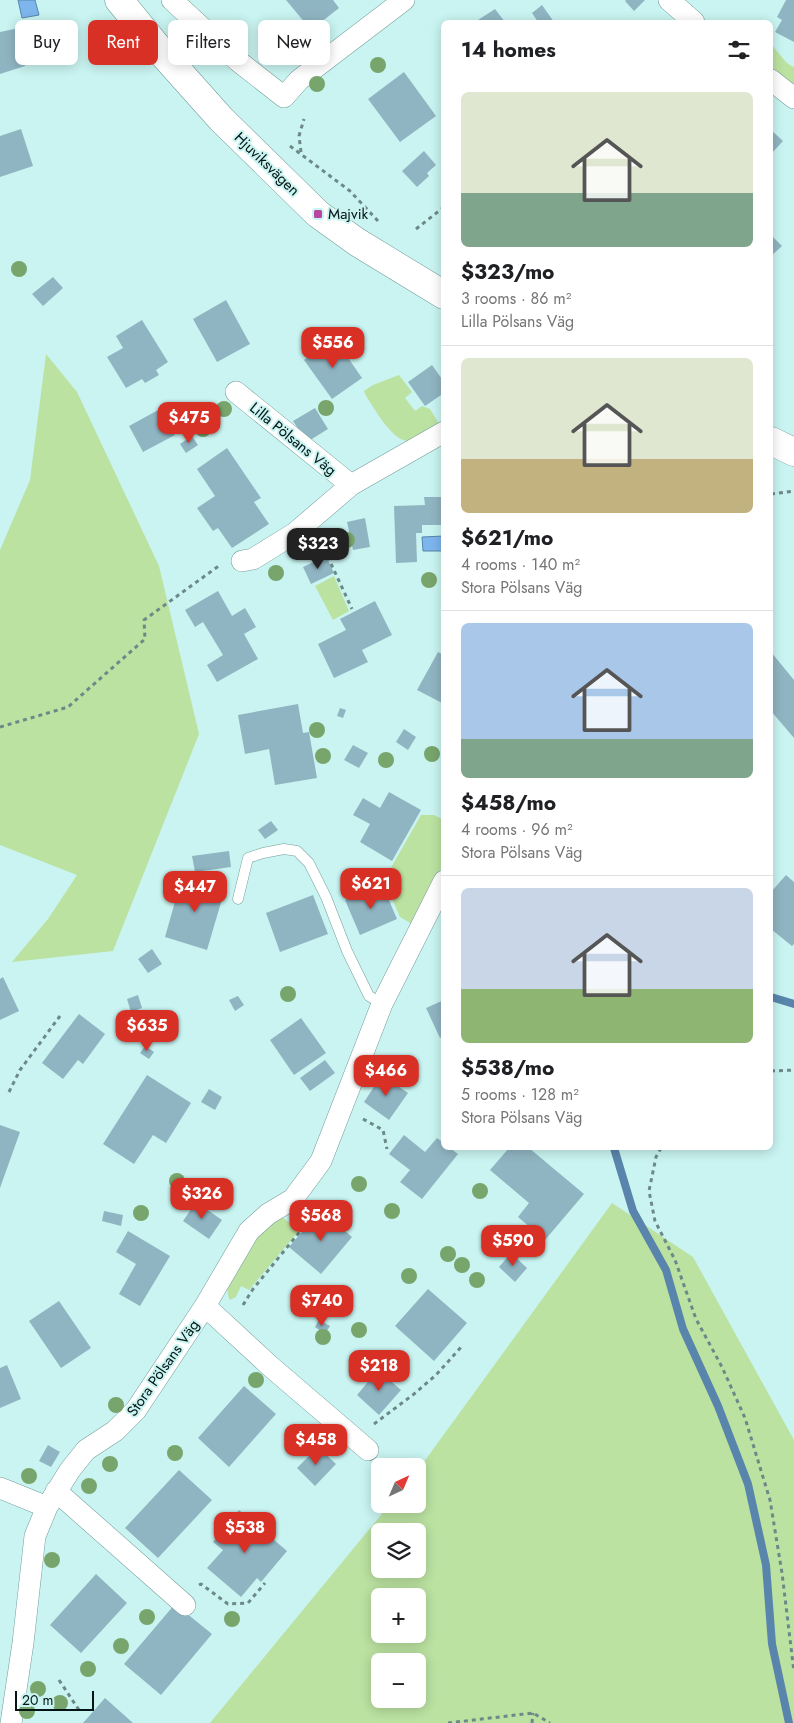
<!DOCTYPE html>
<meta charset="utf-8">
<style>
:root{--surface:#fff;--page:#f6f6f6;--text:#202124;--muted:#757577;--line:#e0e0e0;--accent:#d93025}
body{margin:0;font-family:Jost,sans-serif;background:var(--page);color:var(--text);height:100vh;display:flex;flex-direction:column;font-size:19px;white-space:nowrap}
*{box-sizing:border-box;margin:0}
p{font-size:16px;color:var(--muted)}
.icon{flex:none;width:28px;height:28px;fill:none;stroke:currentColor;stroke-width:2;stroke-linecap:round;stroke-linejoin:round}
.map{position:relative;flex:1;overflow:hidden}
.drawer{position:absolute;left:441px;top:20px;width:332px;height:1130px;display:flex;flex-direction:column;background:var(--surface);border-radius:8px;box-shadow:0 2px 12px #0003}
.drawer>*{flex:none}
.guide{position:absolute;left:15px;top:20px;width:351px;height:45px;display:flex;gap:10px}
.needle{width:32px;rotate:44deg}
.buttons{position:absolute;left:371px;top:1458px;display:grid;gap:10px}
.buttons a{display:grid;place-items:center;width:55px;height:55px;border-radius:8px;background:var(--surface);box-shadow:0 2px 12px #0003;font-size:25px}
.scale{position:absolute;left:15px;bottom:12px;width:79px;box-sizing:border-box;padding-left:5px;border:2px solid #051414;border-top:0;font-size:14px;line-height:18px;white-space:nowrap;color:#051414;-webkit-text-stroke:4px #c9f4f1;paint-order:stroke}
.price{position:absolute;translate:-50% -42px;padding:0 11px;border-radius:10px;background:var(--accent);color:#fff;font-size:16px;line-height:32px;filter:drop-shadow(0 1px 2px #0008)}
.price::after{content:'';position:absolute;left:50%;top:30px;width:15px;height:11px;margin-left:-8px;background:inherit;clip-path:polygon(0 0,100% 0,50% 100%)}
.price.current{background:#222;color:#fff}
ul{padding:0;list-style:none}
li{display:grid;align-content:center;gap:10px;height:265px;padding:0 20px}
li+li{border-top:1px solid var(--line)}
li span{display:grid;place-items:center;height:155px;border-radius:8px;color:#555}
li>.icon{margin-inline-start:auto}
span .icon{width:90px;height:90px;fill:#fffc;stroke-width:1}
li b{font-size:21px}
h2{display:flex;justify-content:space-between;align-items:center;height:60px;padding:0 20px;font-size:21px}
.tag{padding:0 18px;border-radius:8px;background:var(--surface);box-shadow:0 2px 12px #0003;font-size:18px;line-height:45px}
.tag.current{background:var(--accent);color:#fff}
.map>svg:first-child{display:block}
</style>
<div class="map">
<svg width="794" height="1723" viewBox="0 0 794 1723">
<rect width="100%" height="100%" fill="#c9f4f1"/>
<!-- green -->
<path fill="#bbe2a1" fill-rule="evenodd" d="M771 44C778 51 785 64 794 67V86L771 68Z
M46 354 77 392 159 566 199 734 113 951 12 962 48 919 77 875 0 845V550L30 480Z
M399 375 412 392 405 398 415 411 422 406 430 409 439 424 407 441C391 439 375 409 366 396L364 391 373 385Z
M334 576 349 611 333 620 315 586Z
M421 815H434L444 820V863L412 924 400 917 384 880Z
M612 1203 693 1257 794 1440V1723H210L390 1504H418V1470ZM380 1531H418V1569H380ZM418 1596V1634H380V1596ZM418 1661V1699H380V1661Z
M281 1216 297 1229V1233L249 1290 241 1286 236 1297 230 1300C223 1289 233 1263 241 1253 252 1239 268 1228 281 1216Z"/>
<!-- water -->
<path fill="#7db5ed" stroke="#5985ac" d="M18 0H35L39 15 22 18Z
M444 536V551H423L422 537Z"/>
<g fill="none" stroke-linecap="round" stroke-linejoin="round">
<!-- stream -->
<path stroke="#5985ac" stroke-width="8" d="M771 997 794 1004
M614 1148 633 1211 666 1270 683 1329 718 1406 748 1484 766 1565 772 1644 789 1723"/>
</g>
<!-- building -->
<path fill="#90b5c2" d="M286 0H333L339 8 311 30Z
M626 0H645L634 11 625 1Z
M786 0H794V42L775 32 782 20 777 17Z
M542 5 554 22H538L532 13Z
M495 9 505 22H480L478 20Z
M52 22 58 57 27 62 21 27Z
M19 28 25 66 0 74V32Z
M404 72 436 116 400 142 368 99Z
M21 129 33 166 0 177V136Z
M771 130 783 141 771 154Z
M424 151 436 165 427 173 429 176 417 187 402 171Z
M771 235 782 246 771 256Z
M53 277 63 288 43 306 32 294Z
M226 300 250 344 217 362 193 319Z
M142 320 168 362 156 370 159 375 145 383 142 379 126 388 107 357 123 348 116 336Z
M335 339 362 378 332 399 304 360Z
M432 365 444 382V393L425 406 408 382Z
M315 408 328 429 307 442 293 421Z
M160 409 175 435 143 452 129 426Z
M192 436 198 445 186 453 180 444Z
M227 448 261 498 254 502 269 524 232 548 218 528 213 531 197 508 215 496 197 469Z
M424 497H444V525H422V533H416L417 562 396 563 394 506 425 505Z
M365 518 370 547 353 550 347 522Z
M326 556 334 573 311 584 303 567Z
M218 591 232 616 245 608 256 627 244 634 258 659 217 682 207 665 223 655 203 622 195 627 185 610Z
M375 601 392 635 362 650 368 662 334 678 318 644 346 630 340 619Z
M438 652 444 655V704L417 690Z
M771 652 794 680V738L771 711Z
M298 704 303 733 309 732 317 778 275 785 269 749 245 754 238 715Z
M340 708 346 710 343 718 337 716Z
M404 729 416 737 408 750 396 742Z
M353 745 368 753 359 768 344 760Z
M389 792 421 810 392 861 360 842 370 824 353 815 363 798 380 808Z
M271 821 278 830 265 839 258 830Z
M229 851 231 867 195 872 192 856Z
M786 875 794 882V944L792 946 771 929V892Z
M182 877 225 889 207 950 165 937Z
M382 884 397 919 360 935 345 900Z
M313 895 328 934 280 952 266 913Z
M152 949 162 964 148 973 138 959Z
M3 977 19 1011 0 1020V979Z
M138 995 142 1008 131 1012 127 999Z
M238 996 244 1005 235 1011 229 1000Z
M444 1000V1037L440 1038 426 1008Z
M79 1014 105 1034 83 1064 78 1060 63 1079 42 1063Z
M301 1018 326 1053 294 1075 270 1040Z
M145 1046 154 1052 149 1059 140 1053Z
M325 1060 335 1073 310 1091 300 1078Z
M147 1075 191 1103 166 1143 153 1135 134 1164 103 1144Z
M382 1075 408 1093 389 1120 364 1102Z
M209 1089 222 1097 215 1110 201 1102Z
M0 1125 20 1132 0 1188Z
M404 1135 425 1152 437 1138 444 1143V1148H450L458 1154 422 1199 400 1182 410 1170 389 1154Z
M509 1148H529L584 1194 545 1240 518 1217 529 1203 490 1170Z
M196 1202 222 1220 209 1239 183 1221Z
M321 1210 352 1237 321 1274 289 1247Z
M104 1211 123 1215 121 1226 102 1221Z
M128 1231 170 1256 140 1306 119 1294 136 1264 116 1252Z
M511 1253 527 1268 515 1282 499 1267Z
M428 1289 467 1323 434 1361 395 1326Z
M59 1301 91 1348 61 1368 29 1321Z
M319 1320 330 1326 325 1334 315 1327Z
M7 1365 21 1399 0 1408V1368Z
M378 1370 401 1390 379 1415 357 1395Z
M244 1386 276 1414 229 1467 198 1438Z
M48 1445 60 1452 51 1467 39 1461Z
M318 1447 336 1464 315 1486 297 1468Z
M179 1470 212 1500 158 1558 125 1528Z
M239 1510 287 1551 261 1582 257 1578 241 1597 207 1568 223 1550 213 1542Z
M96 1574 127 1603 81 1653 50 1625Z
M175 1604 212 1634 161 1695 124 1664Z
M105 1698 133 1723H83Z"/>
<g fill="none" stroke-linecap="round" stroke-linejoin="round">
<defs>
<path id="lane" d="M238 899 248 858 263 853 284 849 297 851 309 863 326 897 347 951 369 996 382 1004"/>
<path id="street" d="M172 0 238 61 284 97 299 80 404 0
M669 0 694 22
M771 80 794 98
M236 392 351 485
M242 561 253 559 295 533 351 485 444 432
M205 1306 270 1366 368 1450
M0 1488 47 1507
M56 1491 185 1605
M11 1723 23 1643 35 1536 47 1507 70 1470 86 1450 115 1431 136 1410 205 1306 249 1231 268 1214 293 1199 321 1161 382 1004 444 881"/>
<path id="primary" d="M119 0 163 54 221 119 318 214 357 242 444 295
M771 441 794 452"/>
</defs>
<!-- lane casing -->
<use href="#lane" stroke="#759d9b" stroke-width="11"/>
<!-- street casing -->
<use href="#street" stroke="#759d9b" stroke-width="22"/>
<!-- primary casing -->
<use href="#primary" stroke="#759d9b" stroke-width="29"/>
<!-- path -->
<path stroke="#6c8988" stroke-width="3" stroke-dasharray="4 4" stroke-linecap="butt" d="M290 146 350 191 378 221
M301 152 299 136 304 119
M416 229 444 207
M771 494 794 491
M321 542 352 609
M0 727 68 707 145 639 144 620 220 565
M771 1071 794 1070
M9 1092 20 1070 60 1016
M363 1119 383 1130 387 1149
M661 1148 656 1157 649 1191 655 1221 675 1260 696 1319 722 1367 745 1418 770 1500 782 1573 794 1672
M297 1225 302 1229 321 1208
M243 1305 253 1289 302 1229
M374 1424 414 1394 436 1375 463 1345
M199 1585 201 1584 228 1604 248 1603 265 1583
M59 1680 81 1713
M448 1723 533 1713 550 1723
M532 1723 533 1713"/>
<!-- lane -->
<use href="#lane" stroke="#fff" stroke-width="10"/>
<!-- street -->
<use href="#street" stroke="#fff" stroke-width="21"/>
<!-- primary -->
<use href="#primary" stroke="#fff" stroke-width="28"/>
</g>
<!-- trees -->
<g fill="#78a56c">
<circle cx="378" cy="65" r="8"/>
<circle cx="317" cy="84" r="8"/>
<circle cx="19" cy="269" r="8"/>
<circle cx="326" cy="408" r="8"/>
<circle cx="224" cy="409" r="8"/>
<circle cx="203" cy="429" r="8"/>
<circle cx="347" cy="540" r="8"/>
<circle cx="276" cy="573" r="8"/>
<circle cx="429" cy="580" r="8"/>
<circle cx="317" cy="730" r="8"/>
<circle cx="432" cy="754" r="8"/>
<circle cx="323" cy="756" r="8"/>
<circle cx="386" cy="760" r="8"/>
<circle cx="288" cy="994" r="8"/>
<circle cx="177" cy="1181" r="8"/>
<circle cx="359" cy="1184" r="8"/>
<circle cx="480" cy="1191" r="8"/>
<circle cx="392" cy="1211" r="8"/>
<circle cx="141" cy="1213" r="8"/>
<circle cx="448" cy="1254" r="8"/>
<circle cx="462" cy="1265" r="8"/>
<circle cx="409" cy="1276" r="8"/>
<circle cx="477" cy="1280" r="8"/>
<circle cx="359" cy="1330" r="8"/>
<circle cx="323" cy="1337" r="8"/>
<circle cx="256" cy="1380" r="8"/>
<circle cx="116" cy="1405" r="8"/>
<circle cx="175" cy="1453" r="8"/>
<circle cx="110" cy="1464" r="8"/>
<circle cx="29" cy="1476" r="8"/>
<circle cx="89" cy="1486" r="8"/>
<circle cx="52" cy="1560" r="8"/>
<circle cx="147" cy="1617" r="8"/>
<circle cx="232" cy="1619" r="8"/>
<circle cx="121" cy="1646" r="8"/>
<circle cx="88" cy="1669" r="8"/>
<circle cx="38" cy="1689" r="8"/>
<circle cx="60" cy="1703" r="8"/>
<circle cx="27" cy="1711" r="8"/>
</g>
<!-- markers -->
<rect fill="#b947a1" stroke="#c9f4f1" stroke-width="2" x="313" y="209" width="10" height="10" rx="2.5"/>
<g text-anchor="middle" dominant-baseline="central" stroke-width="4" stroke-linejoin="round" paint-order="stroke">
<!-- street labels -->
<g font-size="15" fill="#051414" stroke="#c9f4f1">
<text transform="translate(267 164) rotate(44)">Hjuviksvägen</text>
<text transform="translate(293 439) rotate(39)">Lilla Pölsans Väg</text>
<text transform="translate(163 1368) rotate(-55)">Stora Pölsans Väg</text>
</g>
<!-- poi labels -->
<g font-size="15" fill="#051414" stroke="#c9f4f1" text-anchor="start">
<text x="328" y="214">Majvik</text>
</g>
</g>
</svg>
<div class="buttons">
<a><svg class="needle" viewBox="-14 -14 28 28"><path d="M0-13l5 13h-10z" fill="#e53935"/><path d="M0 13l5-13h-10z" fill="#757577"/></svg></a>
<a><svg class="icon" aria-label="layers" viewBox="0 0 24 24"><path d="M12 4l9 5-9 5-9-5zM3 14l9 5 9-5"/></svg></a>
<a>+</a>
<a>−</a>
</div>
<div class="scale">20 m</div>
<b class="price" style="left:333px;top:369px">$556</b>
<b class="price" style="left:189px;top:444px">$475</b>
<b class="price current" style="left:318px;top:570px">$323</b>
<b class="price" style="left:371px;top:910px">$621</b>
<b class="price" style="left:195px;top:913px">$447</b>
<b class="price" style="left:147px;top:1052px">$635</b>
<b class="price" style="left:386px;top:1097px">$466</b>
<b class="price" style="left:202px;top:1220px">$326</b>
<b class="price" style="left:321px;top:1242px">$568</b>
<b class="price" style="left:513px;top:1267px">$590</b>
<b class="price" style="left:322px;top:1327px">$740</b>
<b class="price" style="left:379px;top:1392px">$218</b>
<b class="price" style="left:316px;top:1466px">$458</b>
<b class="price" style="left:245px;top:1554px">$538</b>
<div class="guide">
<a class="tag">Buy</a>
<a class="tag current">Rent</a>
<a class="tag">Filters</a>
<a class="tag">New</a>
</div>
<section class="drawer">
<h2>14 homes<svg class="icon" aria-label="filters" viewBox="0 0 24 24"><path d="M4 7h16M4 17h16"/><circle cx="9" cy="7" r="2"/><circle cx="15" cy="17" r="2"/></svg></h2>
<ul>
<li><span style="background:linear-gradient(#dfe7d0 65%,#7fa58c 0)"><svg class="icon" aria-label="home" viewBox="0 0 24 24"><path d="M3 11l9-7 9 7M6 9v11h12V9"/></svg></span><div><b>$323/mo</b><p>3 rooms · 86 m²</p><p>Lilla Pölsans Väg</p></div></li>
<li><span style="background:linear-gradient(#dfe7d0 65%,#c2b280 0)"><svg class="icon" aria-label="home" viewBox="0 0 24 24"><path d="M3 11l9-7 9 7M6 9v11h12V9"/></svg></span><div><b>$621/mo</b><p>4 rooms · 140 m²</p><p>Stora Pölsans Väg</p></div></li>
<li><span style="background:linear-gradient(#a9c7e8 75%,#7fa58c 0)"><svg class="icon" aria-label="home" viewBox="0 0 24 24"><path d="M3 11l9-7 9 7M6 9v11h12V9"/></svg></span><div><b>$458/mo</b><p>4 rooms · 96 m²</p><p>Stora Pölsans Väg</p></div></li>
<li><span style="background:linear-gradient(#c9d6e8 65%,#8fb573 0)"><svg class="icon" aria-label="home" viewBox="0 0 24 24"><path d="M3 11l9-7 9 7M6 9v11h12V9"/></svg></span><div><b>$538/mo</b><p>5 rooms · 128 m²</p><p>Stora Pölsans Väg</p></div></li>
</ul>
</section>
</div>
